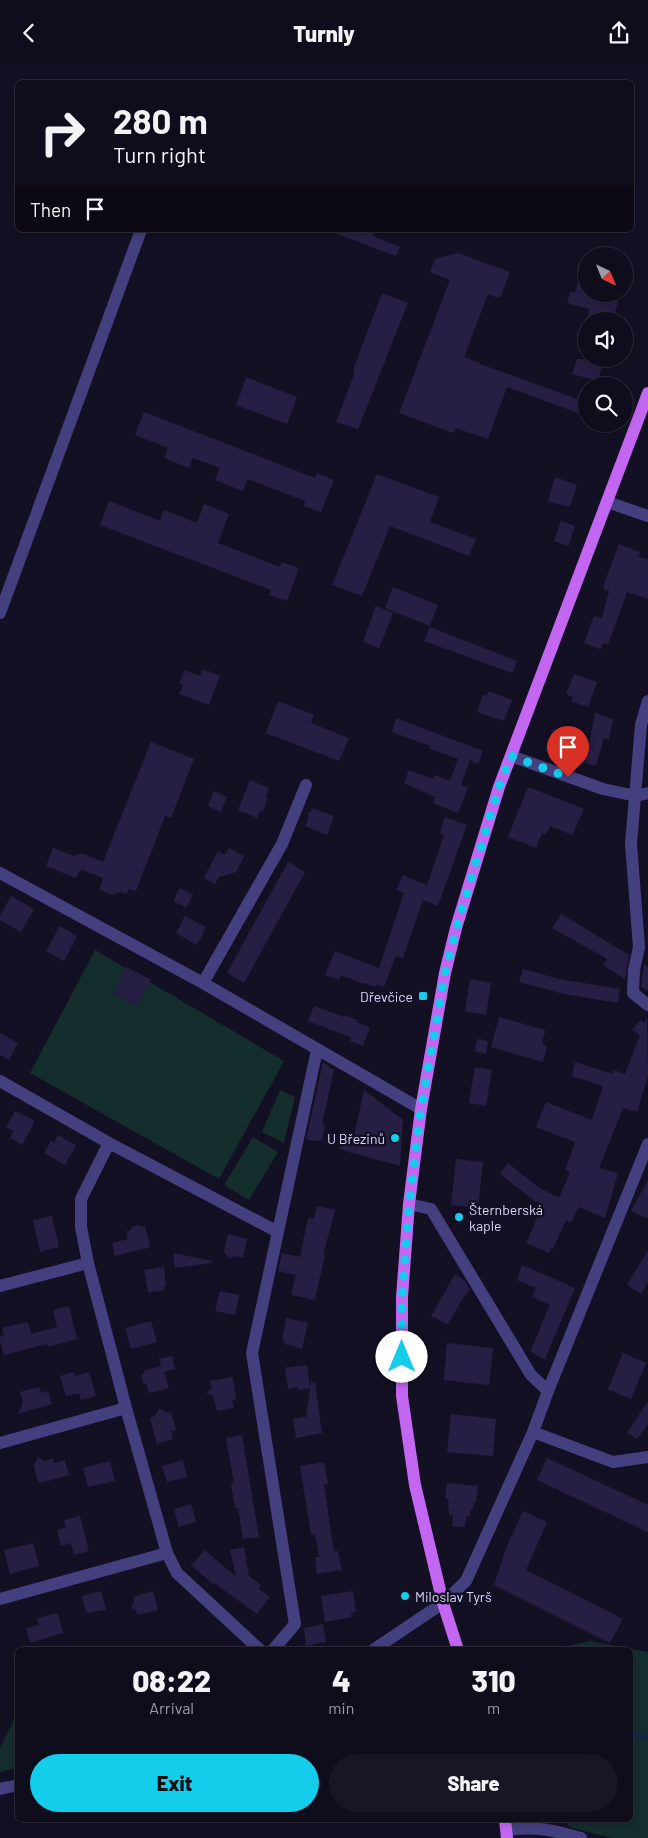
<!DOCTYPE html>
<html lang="en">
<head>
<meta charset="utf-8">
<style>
	body { margin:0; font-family:Barlow,sans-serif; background:#181524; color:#f1f3f6; height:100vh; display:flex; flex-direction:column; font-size:19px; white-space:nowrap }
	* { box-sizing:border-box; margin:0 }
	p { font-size:16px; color:#9b9ba3 }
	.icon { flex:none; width:28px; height:28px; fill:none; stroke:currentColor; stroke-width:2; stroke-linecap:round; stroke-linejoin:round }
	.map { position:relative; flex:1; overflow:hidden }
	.details { position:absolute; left:15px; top:1582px; width:618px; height:175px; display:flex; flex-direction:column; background:#0f0c1b; border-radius:8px; box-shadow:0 2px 8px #0003,0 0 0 1px #2f2c3a }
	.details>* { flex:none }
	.top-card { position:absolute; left:15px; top:15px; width:619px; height:152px; border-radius:8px; box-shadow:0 2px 8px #0003,0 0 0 1px #2f2c3a; background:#0f0c1b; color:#f1f3f6; overflow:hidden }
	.needle { width:32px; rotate:137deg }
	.buttons { position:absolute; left:578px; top:182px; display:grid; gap:10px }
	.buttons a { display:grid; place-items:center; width:55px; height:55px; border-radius:50%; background:#0f0c1b; box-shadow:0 2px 8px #0003,0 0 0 1px #2f2c3a; font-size:25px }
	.pin { position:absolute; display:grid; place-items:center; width:42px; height:42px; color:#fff; margin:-51px -21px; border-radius:50% 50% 50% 0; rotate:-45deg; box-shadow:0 0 5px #0007 }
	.pin .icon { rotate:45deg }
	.me { position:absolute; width:55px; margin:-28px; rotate:0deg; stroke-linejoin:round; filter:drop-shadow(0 0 4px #0008) }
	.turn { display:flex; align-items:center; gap:18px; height:105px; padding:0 15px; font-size:22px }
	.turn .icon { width:65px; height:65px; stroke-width:2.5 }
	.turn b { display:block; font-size:35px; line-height:42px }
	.then { display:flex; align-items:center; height:48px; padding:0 15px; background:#0003; gap:10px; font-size:19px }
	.eta { display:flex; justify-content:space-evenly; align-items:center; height:85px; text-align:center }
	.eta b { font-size:30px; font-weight:800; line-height:35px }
	.cta { display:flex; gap:10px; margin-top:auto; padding:10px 15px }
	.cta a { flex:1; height:58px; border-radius:30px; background:#13cdeb; color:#111; font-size:20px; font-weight:800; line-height:58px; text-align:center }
	.cta a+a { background:#181524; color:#f1f3f6 }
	header { display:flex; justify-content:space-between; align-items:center; height:65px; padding:0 15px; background:#0f0c1b; font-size:22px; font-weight:800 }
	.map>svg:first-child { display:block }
	.green { fill:#142d2d }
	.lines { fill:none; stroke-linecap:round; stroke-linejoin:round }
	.stream { stroke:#14274a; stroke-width:4.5 }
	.building { fill:#271e43 }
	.minor { stroke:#443f7f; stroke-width:12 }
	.major { stroke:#c367f2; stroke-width:12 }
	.route { stroke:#13cdeb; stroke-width:9; stroke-dasharray:0 16.2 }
	.poi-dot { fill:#13cdeb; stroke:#141024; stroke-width:2 }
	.labels { text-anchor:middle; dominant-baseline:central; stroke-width:5; stroke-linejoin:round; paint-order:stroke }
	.poi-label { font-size:14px; fill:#dcd6fc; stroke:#141024; text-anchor:end }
</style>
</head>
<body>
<header><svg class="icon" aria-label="back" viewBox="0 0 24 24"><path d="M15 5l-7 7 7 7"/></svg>Turnly<svg class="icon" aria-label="share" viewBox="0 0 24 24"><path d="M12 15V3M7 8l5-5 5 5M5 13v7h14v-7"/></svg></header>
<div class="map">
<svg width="648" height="1773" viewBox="0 0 648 1773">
	<rect width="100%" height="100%" fill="#141024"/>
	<!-- green -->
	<path class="green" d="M95,885L284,996L219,1114L30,1008Z
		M280,1025L295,1032L284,1078L262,1067Z
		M253,1072L278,1087L249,1135L224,1120Z
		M590,1576L648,1587V1773H612L572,1763L562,1755H630V1585H550Z
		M17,1649V1703L0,1707V1683Z"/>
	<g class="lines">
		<!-- stream -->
		<path class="stream" d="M630,1667L648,1673"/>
	</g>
	<!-- building -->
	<path class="building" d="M329,165H375L373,171L400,182L396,191L329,166Z
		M458,188L510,207L500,233L488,229L464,292L480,298V299L586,337V351L507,322L488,374L455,363L453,368L399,348L450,215L430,207L435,194Z
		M582,201L586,202V229H620L613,256L588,252L589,244L567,238L571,226L575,228Z
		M382,228L408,238L358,364L336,357L355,307L353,305Z
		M577,294H604L598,316L572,309Z
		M246,312L297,332L287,359L236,340Z
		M144,347L315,413L317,408L334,415L321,447L304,441L305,436L248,414L243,426L215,415L220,403L193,393L189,403L164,393L168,383L135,370Z
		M377,409L439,432L430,457L476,474L469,491L390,461L362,531L332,520Z
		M555,412L577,420L570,442L548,436Z
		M109,436L160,456L164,445L197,458L204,439L229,449L218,478L280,502L281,497L299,503L287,536L269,530L271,525L100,460Z
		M561,456L575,461L568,481L554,476Z
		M619,479L640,487L638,491L648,495V534L627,527L608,580L603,578L601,584L584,578L594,551L602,553L609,526L603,524L604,519Z
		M393,522L438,540L430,561L385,543Z
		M376,541L393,548L379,583L363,577Z
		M430,562L517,596L512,608L424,576Z
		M202,604L220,611L209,640L179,629L183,620L179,619L185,605L200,611Z
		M574,609L597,617L588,642L571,636L573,632L566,629Z
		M488,626L512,635L504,656L477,647L483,629L487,631Z
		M278,636L314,650L311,658L349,673L339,696L266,668Z
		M595,648L613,654L609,675L604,673L596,701L545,686L553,664L567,668L566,672L589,680Z
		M396,653L483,686L478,699L470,695L461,720L468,723L458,748L433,738L435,732L404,718L409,705L433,714L435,710L450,716L458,694L429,683L430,681L392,667Z
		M151,677L194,694L171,753L165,751L136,826L129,824L127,829L120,827L113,830L99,825L103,813L83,805L82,806L80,805L76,813L46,801L53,783L73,791L81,788L103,797Z
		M250,715L269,723L266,732L268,733L263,747L260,746L257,753L238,745Z
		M528,722L584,744L572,770L550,761L546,770L542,768L536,783L508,772Z
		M214,726L227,732L221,747L208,741Z
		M312,743L334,751L327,770L305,761L309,752L307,748L311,746Z
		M445,752L467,760L438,841L423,835L403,893L396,891L384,922L377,919L376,922L365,918L364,919L341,910L339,915L325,910L335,886L379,903L404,828L396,825L403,810L427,820L444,770L440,768Z
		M229,783L244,791L236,807L219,812L215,819L204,813L218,786L225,790Z
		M288,797L305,807L244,918L227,908Z
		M180,823L193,830L186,843L173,836Z
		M11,831L34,844L21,867L0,855V851Z
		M561,849L629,890L625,914L603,900L607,894L552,863Z
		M185,851L206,862L197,880L176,868Z
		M60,861L77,871L64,896L46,886Z
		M644,899L648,902V925L641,922Z
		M127,902L151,915L137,942L113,929Z
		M523,904L559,914L620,924L618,938L560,928L519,917Z
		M470,914L491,918L486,950L465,946Z
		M314,941L344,952V950L357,955L356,957L370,963L363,981L350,976L352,973L308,956Z
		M499,952L545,965L542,979L547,981L543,997L491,982Z
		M647,952L648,1011L637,1047L623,1043L599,1103L618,1108L605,1153L579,1142L571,1158L566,1155L553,1184L551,1183L549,1188L526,1178L543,1140L532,1134L500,1109L508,1098L538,1122L559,1133L570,1107L565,1105L575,1077L536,1062L546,1037L592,1055L603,1021L572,1011L575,997L613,1009L614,1005L625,1009L640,970L632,965L640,955L645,958Z
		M0,968L18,978L9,995L0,990Z
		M477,974L488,976L486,989L475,986Z
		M323,997L334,1005L322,1059L325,1060L322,1076L306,1075Z
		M475,1002L492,1005L486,1041L469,1038Z
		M364,1025L403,1055L400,1101L339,1084L343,1073L353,1076Z
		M15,1046L35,1056L22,1080L10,1073L14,1066L6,1062Z
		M58,1070L76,1080L65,1100L44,1088L51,1076L54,1078Z
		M456,1094L483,1097L478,1143L451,1140Z
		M648,1115V1154L631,1146Z
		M317,1141L335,1145L323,1190H325L315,1235L291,1230L296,1210L278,1206L282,1188L300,1192L308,1153L314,1154Z
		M52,1151L59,1182L40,1187L33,1155Z
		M138,1160L141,1162L145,1161L150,1182L115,1191L112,1178L128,1174L126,1166H130L132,1162Z
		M228,1169L247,1174L243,1193L234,1191L229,1194L224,1186Z
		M648,1185V1217L641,1229L627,1220Z
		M173,1188L212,1196V1198L175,1203Z
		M522,1200L575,1223L545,1294L530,1287L550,1240L532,1232L536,1223L517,1215Z
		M164,1202L166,1221H164L165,1225L148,1227L144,1205Z
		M455,1209L465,1216L470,1225L463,1233L448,1259L431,1251Z
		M220,1226L239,1230L235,1250L215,1246Z
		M69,1241L77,1274L48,1282L47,1279L4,1290L0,1276V1272L4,1270L2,1263L28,1257L31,1269L57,1262L53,1245Z
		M286,1253L308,1258L302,1284L283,1278L284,1275H282Z
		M151,1256L157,1277L131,1284L125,1263Z
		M447,1278L493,1283L489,1320L444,1315Z
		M623,1288L646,1298L631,1334L608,1324Z
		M172,1291L175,1304L164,1307L169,1323L149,1328L146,1319L143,1318L141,1311L146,1305L161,1301L159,1294Z
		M307,1300L310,1323L311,1317H315L322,1368L296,1373L293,1354L306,1352L310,1323L298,1325L297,1322L288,1324L285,1303Z
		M74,1307L75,1311L89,1307L96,1331L81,1335L79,1328L66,1331L60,1311Z
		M233,1312L236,1335L232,1336L234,1343L217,1346L213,1331L206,1328L212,1324L210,1316Z
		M39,1322L41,1328L48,1326L52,1339L17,1349L23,1338L20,1327Z
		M648,1336V1359L637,1374L627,1368Z
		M159,1344L167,1348L171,1347L176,1365L171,1366L173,1374L157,1379L150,1353L155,1351Z
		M451,1349L496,1354L493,1391L447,1387Z
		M242,1370L259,1472L243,1474L238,1443H235L231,1419L234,1418L226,1373Z
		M38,1392L44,1396L53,1393L54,1398L65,1395L69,1410L39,1418L36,1411L34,1400Z
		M547,1393L648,1440V1467L537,1415Z
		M183,1395L187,1412L167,1417L162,1401Z
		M110,1396L115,1416L88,1422L83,1403Z
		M324,1397L328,1419L324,1420L334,1487L338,1486L342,1505L317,1509L315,1492H319L315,1469H311L300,1401Z
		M447,1418L478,1421L476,1437H474L473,1444H470V1452L466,1451L465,1462L452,1461L453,1450H449L448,1434H445Z
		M191,1439L196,1457L179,1462L174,1444Z
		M523,1446L547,1457L526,1505L623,1554L610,1578L494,1520L505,1486Z
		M80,1451L89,1486L74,1490L71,1478L61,1481L57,1465L66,1462L64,1455Z
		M33,1478L39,1501L10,1509L4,1485Z
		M244,1482L249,1511L261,1520L259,1524L270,1532L257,1549L214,1518L213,1519L191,1500L205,1485L236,1512L230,1485Z
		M101,1526L106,1545L86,1548L82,1531Z
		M153,1526L158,1545L137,1550L136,1545L131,1542L134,1537L133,1532Z
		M353,1526L356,1547L351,1548L352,1552L325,1557L321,1531Z
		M58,1548L63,1568L30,1578L26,1563L39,1560L37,1553Z
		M323,1559L326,1577L306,1581L304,1563Z"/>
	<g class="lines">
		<!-- minor -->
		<path class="minor" d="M607,437L648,451
			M0,548L141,165
			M648,636L641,660L631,779L639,882L634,905L633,928L648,940
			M511,691L603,724L636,731L648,728
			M0,808L203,918L421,1044
			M203,918L282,779L306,720
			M0,1016L109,1078L278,1167
			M109,1078L81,1134V1162L88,1198L126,1343L167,1488L177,1508L260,1585
			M0,1221L88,1198
			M548,1326L648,1079
			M533,1367L613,1397L648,1392
			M0,1378L126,1343
			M0,1534L167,1488
			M273,1585L295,1559L252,1288L317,985
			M373,1585L443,1538L466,1516L533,1367L548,1326L531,1310L431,1144L409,1139
			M0,1724L18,1720
			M507,1765C538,1761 552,1765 581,1773"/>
		<!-- major -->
		<path class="major" d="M458,1585L443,1538L415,1420L402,1331V1232L409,1139L421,1044L445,908L456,863L499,722L648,328
			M505,1755L507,1773"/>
	</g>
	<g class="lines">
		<!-- route -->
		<path class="route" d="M402,1292V1232L409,1140L421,1044L445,908L456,864L499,722L511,691L568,712"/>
	</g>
	<!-- markers -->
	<g class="poi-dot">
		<rect x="418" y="926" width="10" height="10" rx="2.5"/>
		<circle cx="395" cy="1073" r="5"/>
		<circle cx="459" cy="1152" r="5"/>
		<circle cx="405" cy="1531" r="5"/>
	</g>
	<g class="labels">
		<!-- poi labels -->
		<g class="poi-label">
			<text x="413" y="931">Dřevčice</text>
			<text x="385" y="1073">U Březinů</text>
			<text x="469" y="1144" text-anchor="start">Šternberská<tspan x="469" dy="16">kaple</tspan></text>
			<text x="415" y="1531" text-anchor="start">Miloslav Tyrš</text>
		</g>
	</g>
</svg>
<div class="buttons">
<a><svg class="needle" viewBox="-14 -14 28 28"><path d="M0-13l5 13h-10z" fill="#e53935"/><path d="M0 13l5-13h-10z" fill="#9b9ba3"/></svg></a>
<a><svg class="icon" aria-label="sound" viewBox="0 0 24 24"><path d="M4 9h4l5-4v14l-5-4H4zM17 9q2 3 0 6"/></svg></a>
<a><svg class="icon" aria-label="search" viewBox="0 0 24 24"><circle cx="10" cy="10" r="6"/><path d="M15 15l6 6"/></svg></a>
</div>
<div class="pin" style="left:568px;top:712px;background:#d93025"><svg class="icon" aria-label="arrive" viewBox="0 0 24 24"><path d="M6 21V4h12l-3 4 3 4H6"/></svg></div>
<svg class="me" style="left:402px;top:1292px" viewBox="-20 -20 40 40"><circle r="19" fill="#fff"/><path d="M0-13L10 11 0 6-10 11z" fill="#13cdeb"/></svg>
<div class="top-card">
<div class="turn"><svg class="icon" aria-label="right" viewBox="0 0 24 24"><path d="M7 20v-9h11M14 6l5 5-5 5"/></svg><div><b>280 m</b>Turn right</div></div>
<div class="then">Then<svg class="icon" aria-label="arrive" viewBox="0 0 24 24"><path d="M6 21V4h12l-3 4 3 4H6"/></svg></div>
</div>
<section class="details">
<div class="eta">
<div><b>08:22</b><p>Arrival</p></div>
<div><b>4</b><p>min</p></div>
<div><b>310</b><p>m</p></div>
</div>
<div class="cta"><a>Exit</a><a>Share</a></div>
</section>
</div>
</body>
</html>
